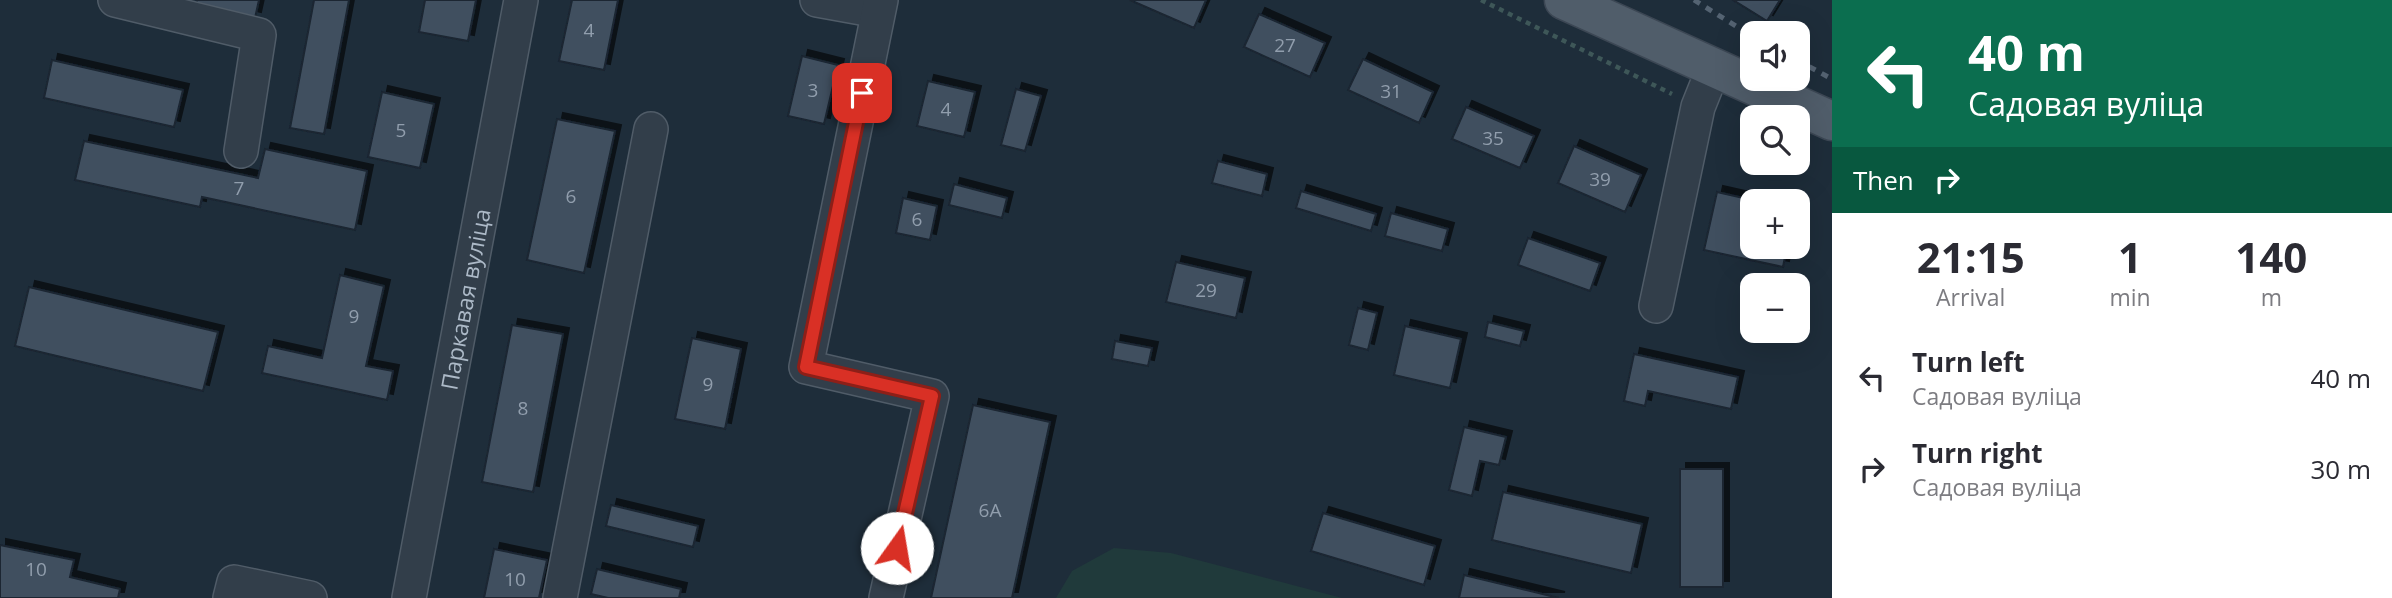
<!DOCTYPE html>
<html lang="en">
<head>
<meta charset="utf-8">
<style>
	body { margin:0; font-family:"Open Sans",sans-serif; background:#f7f7f7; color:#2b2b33; height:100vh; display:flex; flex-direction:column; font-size:26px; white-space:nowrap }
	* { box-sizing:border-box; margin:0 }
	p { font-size:23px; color:#7c7c81 }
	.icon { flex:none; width:38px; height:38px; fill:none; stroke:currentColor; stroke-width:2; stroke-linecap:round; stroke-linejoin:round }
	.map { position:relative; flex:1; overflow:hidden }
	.details { display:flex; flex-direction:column; background:#fff; width:560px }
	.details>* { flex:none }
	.guide { background:#0b6e4f; color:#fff; overflow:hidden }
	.buttons { position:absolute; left:1740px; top:21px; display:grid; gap:14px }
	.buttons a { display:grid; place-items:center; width:70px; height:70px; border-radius:14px; background:#fff; box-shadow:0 7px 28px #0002; font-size:35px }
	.pin { position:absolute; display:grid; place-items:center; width:60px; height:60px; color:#fff; margin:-30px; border-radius:14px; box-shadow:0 4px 10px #0006 }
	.me { position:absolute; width:77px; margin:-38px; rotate:13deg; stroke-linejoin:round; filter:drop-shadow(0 0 5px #0008) }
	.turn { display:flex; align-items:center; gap:24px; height:147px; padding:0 21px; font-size:32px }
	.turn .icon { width:91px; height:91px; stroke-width:2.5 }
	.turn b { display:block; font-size:49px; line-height:60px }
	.then { display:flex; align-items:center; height:66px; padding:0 21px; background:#0003; gap:14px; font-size:26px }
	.eta { display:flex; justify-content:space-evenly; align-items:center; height:119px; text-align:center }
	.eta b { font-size:42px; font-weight:700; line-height:49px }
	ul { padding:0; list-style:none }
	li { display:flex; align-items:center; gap:21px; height:91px; padding:0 21px }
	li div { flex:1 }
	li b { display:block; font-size:26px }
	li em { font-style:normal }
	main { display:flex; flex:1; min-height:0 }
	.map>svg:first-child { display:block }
	.green { fill:#203a3b }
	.building { fill:#3f4f5f; stroke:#1a2531; stroke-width:2; filter:url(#shadow) }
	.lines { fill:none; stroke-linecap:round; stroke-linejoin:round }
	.minor-casing { stroke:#505c68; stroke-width:36 }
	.major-casing { stroke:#3c4754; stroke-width:41 }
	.path { stroke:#3e5758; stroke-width:4.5; stroke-dasharray:5 5; stroke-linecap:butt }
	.minor { stroke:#323e4a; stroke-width:33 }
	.major { stroke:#505d6a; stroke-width:38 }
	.rail { stroke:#546372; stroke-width:5; stroke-dasharray:7 7; stroke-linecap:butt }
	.route-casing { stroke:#8d1f18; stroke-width:18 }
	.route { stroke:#d93025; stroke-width:12 }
	.labels { text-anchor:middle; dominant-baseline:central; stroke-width:5; stroke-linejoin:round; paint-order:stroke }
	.number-label { font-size:19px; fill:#919ead }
	.street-label { font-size:23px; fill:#acb9c7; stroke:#18232e }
</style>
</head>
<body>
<main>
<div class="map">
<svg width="1832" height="598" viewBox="0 0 1832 598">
	<defs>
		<filter id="shadow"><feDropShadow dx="6" dy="-6" stdDeviation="0" flood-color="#0009"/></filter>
	</defs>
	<rect width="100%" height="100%" fill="#1e2d3a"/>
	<!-- green -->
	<path class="green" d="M1114,548L1171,553L1342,598H1056L1072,571Z"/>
	<!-- building -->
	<path class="building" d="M197,0H259L255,18L196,5Z
		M314,0H349L324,134L290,128Z
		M425,0H476L468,41L419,32Z
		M572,0H618L604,70L559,61Z
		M1130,0H1206L1194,28Z
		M1733,0H1780L1767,21Z
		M1259,14L1325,43L1310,77L1244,47Z
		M802,56L838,65L824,124L788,116Z
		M1363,59L1433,92L1419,123L1348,90Z
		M52,60L183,90L174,127L44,98Z
		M928,81L975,92L964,137L917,126Z
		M1016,89L1041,96L1025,151L1001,145Z
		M382,92L434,104L420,168L368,157Z
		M1466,107L1534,136L1520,168L1452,139Z
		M557,119L615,131L584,273L527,260Z
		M84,141L258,178L265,149L367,171L355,230L202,197L200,207L75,180Z
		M1574,146L1641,175L1625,212L1558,183Z
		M1218,161L1267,174L1262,196L1212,183Z
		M954,184L1007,198L1002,218L949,205Z
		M1301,191L1376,214L1371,231L1296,208Z
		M1717,192L1757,201H1752V247H1787L1783,267L1704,250Z
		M903,198L937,206L930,240L896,233Z
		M1391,213L1448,229L1442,251L1385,236Z
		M1528,238L1600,263L1590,291L1518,265Z
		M1176,262L1245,278L1236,318L1166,302Z
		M340,275L384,286L366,366L393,371L387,400L262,373L268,346L322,358Z
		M29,287L218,332L203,391L15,346Z
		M1358,308L1377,313L1368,350L1349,345Z
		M1488,322L1524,331L1520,346L1485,337Z
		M512,325L563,334L533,492L482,482Z
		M1405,326L1461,339L1450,388L1394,375Z
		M692,338L741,349L725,429L675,419Z
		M1115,341L1152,348L1148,366L1112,359Z
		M1634,354L1738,377L1731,409L1648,391L1645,406L1624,401Z
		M973,405L1050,422L1012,598H931Z
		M1464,427L1506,437L1499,465L1480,461L1472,496L1449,490Z
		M1680,469H1723V587H1680Z
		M1503,492L1642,524L1631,573L1492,540Z
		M611,505L698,526L693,547L606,526Z
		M1323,513L1435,546L1424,585L1311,551Z
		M0,545L74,560L70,577L120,589L118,598H0Z
		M494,549L547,560L539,598H484Z
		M597,569L681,589L679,598H608L591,594Z
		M1464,575L1559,598H1459Z"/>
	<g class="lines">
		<!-- minor casing -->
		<g class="minor-casing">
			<g id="minor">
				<path d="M115,0L259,35L241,151"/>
				<path d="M817,0L878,11"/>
				<path d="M881,0L806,367L932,396L886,598"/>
				<path d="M1656,306L1698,107L1714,67"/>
				<path d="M230,598L234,582L310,598"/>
				<path id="s1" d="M409,598L521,0"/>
				<path d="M560,598L651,129"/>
			</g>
		</g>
		<!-- major casing -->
		<g class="major-casing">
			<path id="major" d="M1564,0L1832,121"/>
		</g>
		<!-- path -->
		<path class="path" d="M1481,0L1672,94"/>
		<!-- minor -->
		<use href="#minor" class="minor"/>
		<!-- major -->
		<use href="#major" class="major"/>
		<!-- rail -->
		<path class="rail" d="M1694,0L1752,36
			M1797,60L1832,79"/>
	</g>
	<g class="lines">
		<!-- route casing -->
		<g class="route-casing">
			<path id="route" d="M862,93L806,367L932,396L897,548"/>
		</g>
		<!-- route -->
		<use href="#route" class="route"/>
	</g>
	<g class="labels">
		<!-- number labels -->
		<g class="number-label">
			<text x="589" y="30">4</text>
			<text x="1285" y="45">27</text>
			<text x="813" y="90">3</text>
			<text x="1391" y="91">31</text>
			<text x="946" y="109">4</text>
			<text x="401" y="130">5</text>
			<text x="1493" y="138">35</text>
			<text x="1600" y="179">39</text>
			<text x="239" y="188">7</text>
			<text x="571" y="196">6</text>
			<text x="917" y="219">6</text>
			<text x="1206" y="290">29</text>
			<text x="354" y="316">9</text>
			<text x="708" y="384">9</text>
			<text x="523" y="408">8</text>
			<text x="990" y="510">6А</text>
			<text x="36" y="569">10</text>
			<text x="515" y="579">10</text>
		</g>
		<!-- street labels -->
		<g class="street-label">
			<text stroke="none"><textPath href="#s1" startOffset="304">Паркавая вуліца</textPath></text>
		</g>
	</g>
</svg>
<div class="buttons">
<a><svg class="icon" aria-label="sound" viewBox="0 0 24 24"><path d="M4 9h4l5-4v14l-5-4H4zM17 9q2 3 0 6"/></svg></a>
<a><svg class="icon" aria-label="search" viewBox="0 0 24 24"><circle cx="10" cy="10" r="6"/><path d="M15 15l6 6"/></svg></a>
<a>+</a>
<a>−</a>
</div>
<div class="pin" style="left:862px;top:93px;background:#d93025"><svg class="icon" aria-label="arrive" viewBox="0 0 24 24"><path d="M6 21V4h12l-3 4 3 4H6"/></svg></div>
<svg class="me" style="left:897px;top:548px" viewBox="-20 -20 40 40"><circle r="19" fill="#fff"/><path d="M0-13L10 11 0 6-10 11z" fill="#d93025"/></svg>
</div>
<section class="details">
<div class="guide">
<div class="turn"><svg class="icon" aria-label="left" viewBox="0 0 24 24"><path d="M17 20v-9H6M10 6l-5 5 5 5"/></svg><div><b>40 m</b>Садовая вуліца</div></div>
<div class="then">Then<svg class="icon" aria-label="right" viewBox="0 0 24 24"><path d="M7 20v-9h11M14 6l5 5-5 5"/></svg></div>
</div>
<div class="eta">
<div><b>21:15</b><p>Arrival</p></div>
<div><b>1</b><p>min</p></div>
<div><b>140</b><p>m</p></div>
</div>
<ul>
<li><svg class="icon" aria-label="left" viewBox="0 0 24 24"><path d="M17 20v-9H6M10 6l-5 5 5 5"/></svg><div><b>Turn left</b><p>Садовая вуліца</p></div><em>40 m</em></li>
<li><svg class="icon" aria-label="right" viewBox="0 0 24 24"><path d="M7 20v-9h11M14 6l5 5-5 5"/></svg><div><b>Turn right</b><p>Садовая вуліца</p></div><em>30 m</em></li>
</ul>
</section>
</main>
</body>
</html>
